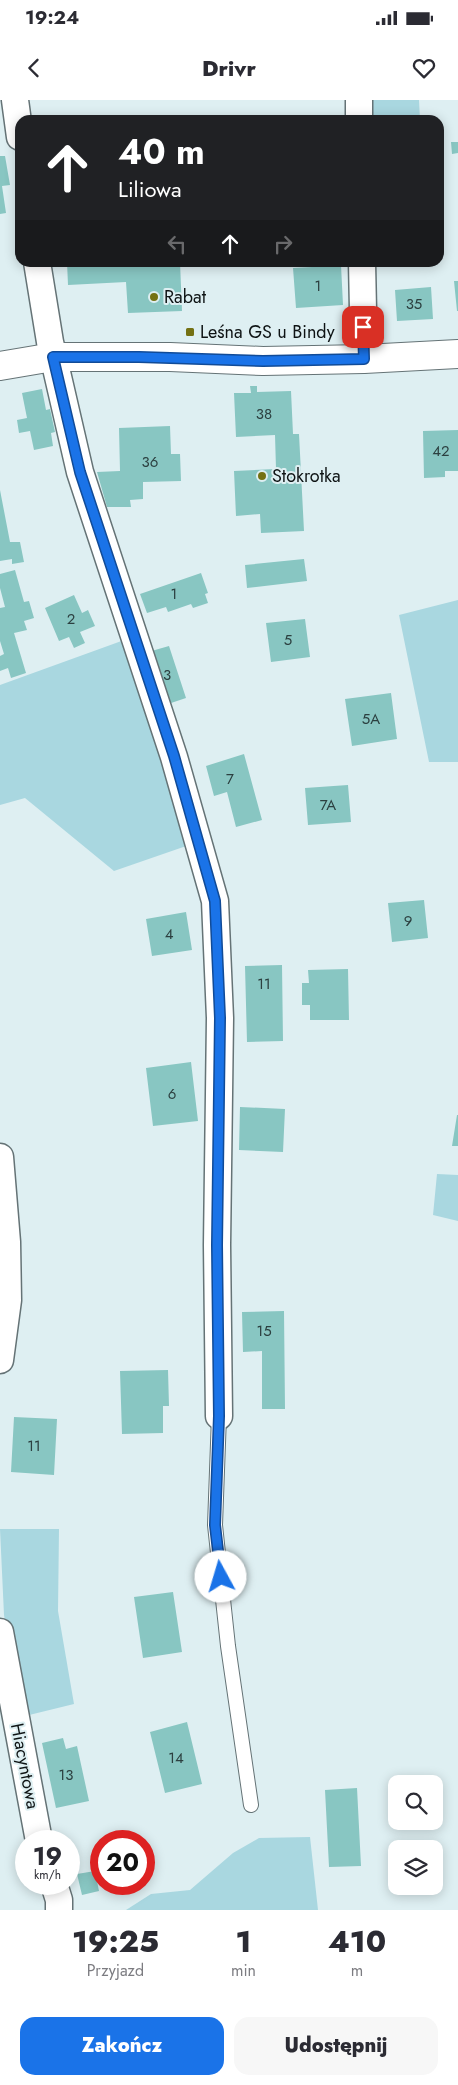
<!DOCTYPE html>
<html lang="pl">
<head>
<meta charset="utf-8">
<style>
	body { margin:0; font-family:Jost,sans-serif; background:#f7f7f7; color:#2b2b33; height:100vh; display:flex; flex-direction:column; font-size:19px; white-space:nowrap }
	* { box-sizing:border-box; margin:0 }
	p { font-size:16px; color:#7c7c81 }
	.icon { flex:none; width:28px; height:28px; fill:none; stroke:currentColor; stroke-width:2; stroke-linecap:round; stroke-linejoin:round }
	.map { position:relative; height:1810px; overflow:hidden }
	.details { display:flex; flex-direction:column; background:#fff; flex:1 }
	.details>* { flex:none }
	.hud { position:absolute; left:15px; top:15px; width:429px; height:152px; border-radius:15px; box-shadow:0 2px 12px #0003; background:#202124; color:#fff; overflow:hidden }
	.tools { position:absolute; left:388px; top:1675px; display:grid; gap:10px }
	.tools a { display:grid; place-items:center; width:55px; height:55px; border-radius:10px; background:#fff; box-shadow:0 2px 12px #0003; font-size:25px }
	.speed { position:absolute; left:15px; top:1730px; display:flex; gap:10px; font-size:25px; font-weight:700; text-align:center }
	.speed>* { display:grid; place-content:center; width:65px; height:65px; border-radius:50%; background:#fff; box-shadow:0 2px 12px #0003; line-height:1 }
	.speed small { font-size:12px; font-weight:400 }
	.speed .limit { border:8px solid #d22; background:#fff; color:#111 }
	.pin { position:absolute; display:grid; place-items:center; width:42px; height:42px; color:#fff; margin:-21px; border-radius:10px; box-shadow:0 2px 8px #0006 }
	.me { position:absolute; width:55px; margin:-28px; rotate:354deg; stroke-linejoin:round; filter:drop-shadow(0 0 4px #0008) }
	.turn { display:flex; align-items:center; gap:18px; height:105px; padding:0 20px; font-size:22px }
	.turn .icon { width:65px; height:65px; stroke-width:2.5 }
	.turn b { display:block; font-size:35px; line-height:42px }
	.lanes { display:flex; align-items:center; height:48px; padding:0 20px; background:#0003; justify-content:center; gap:25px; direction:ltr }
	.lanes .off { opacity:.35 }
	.eta { display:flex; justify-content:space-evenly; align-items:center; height:85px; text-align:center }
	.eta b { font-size:30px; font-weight:800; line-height:35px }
	.primary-button { display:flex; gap:10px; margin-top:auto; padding:10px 20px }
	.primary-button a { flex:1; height:58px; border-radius:15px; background:#1a73e8; color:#fff; font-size:20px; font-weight:800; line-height:58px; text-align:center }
	.primary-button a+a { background:#f7f7f7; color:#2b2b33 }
	.status { display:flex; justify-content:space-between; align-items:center; height:35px; padding:0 25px; background:#fff; direction:ltr }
	.status svg { height:14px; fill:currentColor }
	header { display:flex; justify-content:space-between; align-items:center; height:65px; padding:0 20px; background:#fff; font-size:22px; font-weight:800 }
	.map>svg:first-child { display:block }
	.green { fill:#a9d7e0 }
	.building { fill:#88c6c2 }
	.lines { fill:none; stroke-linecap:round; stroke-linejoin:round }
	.lane-casing { stroke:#657376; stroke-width:16 }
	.street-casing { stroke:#657376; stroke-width:29 }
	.secondary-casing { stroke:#657376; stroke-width:30 }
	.lane { stroke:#fff; stroke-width:14 }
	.street { stroke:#fff; stroke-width:26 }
	.secondary { stroke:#fff; stroke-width:28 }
	.route-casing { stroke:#114b97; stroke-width:12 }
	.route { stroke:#1a73e8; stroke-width:9 }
	.poi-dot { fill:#747113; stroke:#deeff2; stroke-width:2 }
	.labels { text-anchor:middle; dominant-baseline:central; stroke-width:4; stroke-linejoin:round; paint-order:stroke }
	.number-label { font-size:15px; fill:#2c4040 }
	.poi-label { font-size:18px; fill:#0e1314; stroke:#deeff2; text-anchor:start }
	.street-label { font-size:18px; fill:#0e1314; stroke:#deeff2 }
</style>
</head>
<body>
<div class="status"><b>19:24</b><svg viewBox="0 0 49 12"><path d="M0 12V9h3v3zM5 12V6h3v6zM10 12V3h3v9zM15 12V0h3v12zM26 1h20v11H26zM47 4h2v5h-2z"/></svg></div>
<header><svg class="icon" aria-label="back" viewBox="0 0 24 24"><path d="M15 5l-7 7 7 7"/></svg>Drivr<svg class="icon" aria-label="heart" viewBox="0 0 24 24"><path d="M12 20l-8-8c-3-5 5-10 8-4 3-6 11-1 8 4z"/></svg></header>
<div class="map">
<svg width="458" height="1810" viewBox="0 0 458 1810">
	<rect width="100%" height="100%" fill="#deeff2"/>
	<!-- green -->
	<path class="green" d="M367,0H419L420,20H367Z
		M458,500V662H429L399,515Z
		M127,539L192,744L114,771L25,698L0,705V585Z
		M437,1074L458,1075V1121L433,1115Z
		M0,1429H59L58,1511L74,1604L21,1617L4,1515Z
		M310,1737L318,1810H126L151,1794L190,1790L233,1753L259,1738Z"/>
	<!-- building -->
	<path class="building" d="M451,42H458V53L452,54Z
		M0,56H5L10,85L2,86L6,113L0,114Z
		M67,162H125L126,167L158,165V162H180L182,211L128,213L126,182L68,185Z
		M311,162H326V166L341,165L343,205L296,208L293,168L312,167Z
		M454,181H458V211H457Z
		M431,187L433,219L397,221L395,190Z
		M250,286H257V292L291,291L293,334H299L304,431L261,433L260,414L236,416L234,371L276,369L275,335L236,337L234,293H251Z
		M42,289L46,310L50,309L55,332L51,333L53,346L34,350L30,331L19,333L17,320L27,318L22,293Z
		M170,326L171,354H180L181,381L143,382V399L130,400L131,407H107L97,372L120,371L119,328Z
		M458,330V371H445V377L424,378L423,331Z
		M0,390L10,442H20L24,462L12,464V459L0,461Z
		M304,459L307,481L247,488L245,465Z
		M15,470L24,502L29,501L34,518L24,521L27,530L14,533L26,573L11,578L8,568L0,571V556L4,554L0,541V508L5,507L0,488V474Z
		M201,473L208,493L205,494L208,503L193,508L191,504L168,512L166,507L147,513L140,494Z
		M74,495L82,513L88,510L95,526L80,532L85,543L74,548L69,537L59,541L45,508Z
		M305,519L310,557L271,562L266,523Z
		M169,546L186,598L165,605L148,552Z
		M391,593L397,639L352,646L345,599Z
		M244,654L262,720L236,727L227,692L214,696L206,666Z
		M348,685L351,722L308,725L305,688Z
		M424,800L428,838L392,842L388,803Z
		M186,812L192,850L152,856L146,819Z
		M282,865L283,941L247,942L245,866Z
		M348,869L349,920H310V905H302V883H309L308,870Z
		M191,962L198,1021L153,1026L146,968Z
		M240,1007L285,1009L283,1052L239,1050Z
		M457,1015H458V1046H452Z
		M284,1211L285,1309H262V1251L243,1252L242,1212Z
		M168,1270L169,1306H163V1333L122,1334L120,1271Z
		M14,1317L57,1319L54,1375L11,1372Z
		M173,1492L182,1552L143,1558L134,1497Z
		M187,1622L202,1684L165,1693L150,1632Z
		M63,1638L66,1649L77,1646L89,1701L56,1708L42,1643Z
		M357,1688L361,1766L329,1767L325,1690Z
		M95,1771L99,1791L82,1795L77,1774Z"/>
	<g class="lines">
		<!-- lane casing -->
		<g class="lane-casing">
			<path id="lane" d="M219,1316L215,1425L228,1546L251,1705"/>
		</g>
		<!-- street casing -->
		<g class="street-casing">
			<path id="street" d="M15,0L20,37
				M359,0V20
				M37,162L50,242L80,372L174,657L215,801L220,918L217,1145L219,1316
				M362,162L364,259
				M0,1057L7,1142L8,1200L0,1260
				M0,1532L39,1741
				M54,1784L59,1800V1810"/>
		</g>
		<!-- secondary casing -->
		<g class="secondary-casing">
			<path id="secondary" d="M0,266L53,257H170L263,261L364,259L458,254"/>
		</g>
		<!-- lane -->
		<use href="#lane" class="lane"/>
		<!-- street -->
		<use href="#street" class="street"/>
		<!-- secondary -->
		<use href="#secondary" class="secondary"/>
	</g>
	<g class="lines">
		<!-- route casing -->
		<g class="route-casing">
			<path id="route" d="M221,1477L215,1425L219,1316L217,1145L220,918L215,801L174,656L80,372L53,257H139L263,261L364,259L363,227"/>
		</g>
		<!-- route -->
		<use href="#route" class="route"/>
	</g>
	<!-- markers -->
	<g class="poi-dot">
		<circle cx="154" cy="197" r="5"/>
		<rect x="185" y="227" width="10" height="10" rx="2.5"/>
		<circle cx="262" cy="376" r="5"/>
	</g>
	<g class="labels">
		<!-- number labels -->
		<g class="number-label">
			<text x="318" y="186">1</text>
			<text x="414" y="204">35</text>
			<text x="264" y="314">38</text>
			<text x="441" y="351">42</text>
			<text x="150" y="362">36</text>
			<text x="174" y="494">1</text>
			<text x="71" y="519">2</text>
			<text x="288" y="540">5</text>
			<text x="167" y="575">3</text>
			<text x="371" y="619">5A</text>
			<text x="230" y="679">7</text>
			<text x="328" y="705">7A</text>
			<text x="408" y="821">9</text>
			<text x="169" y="834">4</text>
			<text x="264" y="884">11</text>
			<text x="172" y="994">6</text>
			<text x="264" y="1231">15</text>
			<text x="34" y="1346">11</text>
			<text x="176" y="1658">14</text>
			<text x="66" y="1675">13</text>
		</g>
		<!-- poi labels -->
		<g class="poi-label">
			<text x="164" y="197">Rabat</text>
			<text x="200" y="232">Leśna GS u Bindy</text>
			<text x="272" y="376">Stokrotka</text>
		</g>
		<!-- street labels -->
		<g class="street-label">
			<text transform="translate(25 1666) rotate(79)">Hiacyntowa</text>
		</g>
	</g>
</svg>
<div class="tools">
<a><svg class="icon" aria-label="search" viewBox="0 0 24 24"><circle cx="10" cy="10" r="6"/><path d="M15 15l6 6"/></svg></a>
<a><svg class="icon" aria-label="layers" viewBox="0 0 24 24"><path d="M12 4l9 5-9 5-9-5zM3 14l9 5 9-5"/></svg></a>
</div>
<div class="speed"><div>19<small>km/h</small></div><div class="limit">20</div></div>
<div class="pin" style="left:363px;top:227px;background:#d93025"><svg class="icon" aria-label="arrive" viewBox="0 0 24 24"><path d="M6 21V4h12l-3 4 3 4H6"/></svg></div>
<svg class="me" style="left:221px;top:1477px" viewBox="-20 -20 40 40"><circle r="19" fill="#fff"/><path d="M0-13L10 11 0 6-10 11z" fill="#1a73e8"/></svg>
<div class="hud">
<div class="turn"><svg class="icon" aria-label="ahead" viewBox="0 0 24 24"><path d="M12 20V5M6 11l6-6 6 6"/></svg><div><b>40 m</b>Liliowa</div></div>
<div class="lanes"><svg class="icon off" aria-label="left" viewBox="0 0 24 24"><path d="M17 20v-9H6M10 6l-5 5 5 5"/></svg><svg class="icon" aria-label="ahead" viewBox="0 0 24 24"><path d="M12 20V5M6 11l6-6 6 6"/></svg><svg class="icon off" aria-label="right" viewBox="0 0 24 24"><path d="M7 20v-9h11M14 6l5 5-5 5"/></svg></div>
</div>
</div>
<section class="details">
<div class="eta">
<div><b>19:25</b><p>Przyjazd</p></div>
<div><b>1</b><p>min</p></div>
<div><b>410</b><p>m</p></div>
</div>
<div class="primary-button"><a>Zakończ</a><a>Udostępnij</a></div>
</section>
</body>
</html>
